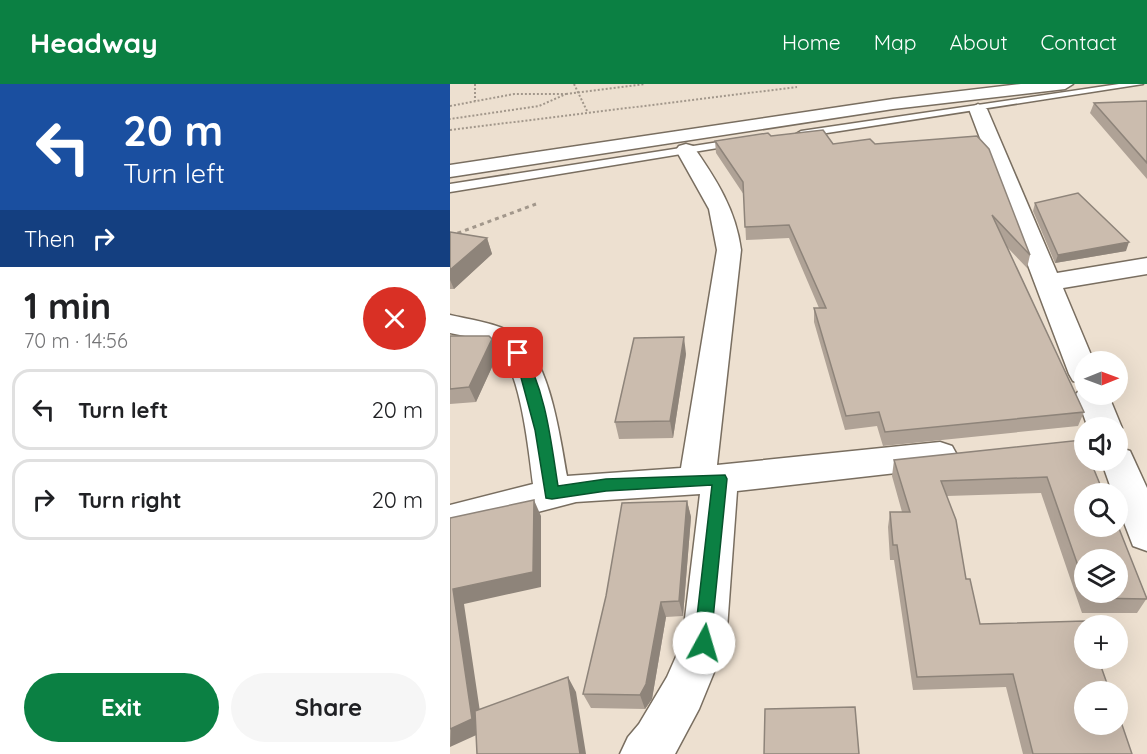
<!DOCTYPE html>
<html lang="en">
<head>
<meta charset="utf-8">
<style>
	body { margin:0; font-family:Quicksand,sans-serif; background:#f6f6f6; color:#202124; height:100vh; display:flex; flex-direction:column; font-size:22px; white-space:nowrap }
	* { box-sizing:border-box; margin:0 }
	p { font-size:20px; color:#757577 }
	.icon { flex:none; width:33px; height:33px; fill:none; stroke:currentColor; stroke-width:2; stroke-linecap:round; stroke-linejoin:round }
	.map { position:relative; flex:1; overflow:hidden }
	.panel { display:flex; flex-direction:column; background:#fff; width:450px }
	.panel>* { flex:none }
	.guide { background:#1a4fa0; color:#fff; overflow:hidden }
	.needle { width:39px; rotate:89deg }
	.buttons { position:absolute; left:624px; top:267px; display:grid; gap:12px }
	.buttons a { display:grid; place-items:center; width:54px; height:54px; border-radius:50%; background:#fff; box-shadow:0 6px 24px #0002; font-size:30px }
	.pin { position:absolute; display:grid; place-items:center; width:51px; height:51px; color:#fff; margin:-26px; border-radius:12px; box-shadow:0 3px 9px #0006 }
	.me { position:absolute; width:66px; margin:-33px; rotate:6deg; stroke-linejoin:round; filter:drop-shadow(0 0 4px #0008) }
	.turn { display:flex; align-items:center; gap:21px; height:126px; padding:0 24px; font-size:27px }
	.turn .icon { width:78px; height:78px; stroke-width:2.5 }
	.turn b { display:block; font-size:42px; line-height:51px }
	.then { display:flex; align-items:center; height:57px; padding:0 24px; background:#0003; gap:12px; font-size:22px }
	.round { display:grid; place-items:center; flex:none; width:63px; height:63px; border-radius:32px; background:#f6f6f6 }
	.headline { display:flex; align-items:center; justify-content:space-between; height:102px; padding:0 24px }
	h1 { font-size:36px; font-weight:700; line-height:45px }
	.button { display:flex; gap:12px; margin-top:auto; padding:12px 24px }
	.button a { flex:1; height:69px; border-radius:36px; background:#0b8043; color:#fff; font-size:24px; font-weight:700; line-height:69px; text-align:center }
	.button a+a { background:#f6f6f6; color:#202124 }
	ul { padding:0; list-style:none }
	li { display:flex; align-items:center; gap:18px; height:81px; margin:0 12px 9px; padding:0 12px; border:3px solid #e0e0e0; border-radius:18px }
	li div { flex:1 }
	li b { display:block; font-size:22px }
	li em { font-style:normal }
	header { display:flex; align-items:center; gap:36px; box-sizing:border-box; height:84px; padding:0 30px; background:#0b8043; color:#fff }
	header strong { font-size:28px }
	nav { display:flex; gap:33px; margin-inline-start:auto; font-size:21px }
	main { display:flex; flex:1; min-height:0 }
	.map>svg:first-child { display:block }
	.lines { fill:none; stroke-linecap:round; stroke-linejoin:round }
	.lane-casing { stroke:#796e60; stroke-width:3 }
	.street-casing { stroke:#796e60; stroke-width:3 }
	.path-far1 { stroke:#a2978b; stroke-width:2; stroke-dasharray:2 2; stroke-linecap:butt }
	.path { stroke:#a2978b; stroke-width:3; stroke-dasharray:4 4; stroke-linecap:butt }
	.lane { fill:#fff; fill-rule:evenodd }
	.street { fill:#fff; fill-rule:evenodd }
	.wall { fill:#afa296; fill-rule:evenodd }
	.shaded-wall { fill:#8e847a }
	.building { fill:#cbbcae; stroke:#8e847a; stroke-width:1.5 }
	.route { fill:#0b8043; stroke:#07532c; stroke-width:1.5 }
</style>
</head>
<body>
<header>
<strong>Headway</strong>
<nav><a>Home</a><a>Map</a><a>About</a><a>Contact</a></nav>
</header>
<main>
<section class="panel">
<div class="guide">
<div class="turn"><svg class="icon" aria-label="left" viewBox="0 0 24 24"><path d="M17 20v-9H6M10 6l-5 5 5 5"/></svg><div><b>20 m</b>Turn left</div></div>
<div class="then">Then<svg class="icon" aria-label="right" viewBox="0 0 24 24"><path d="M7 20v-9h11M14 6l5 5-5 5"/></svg></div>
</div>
<div class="headline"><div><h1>1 min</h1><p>70 m · 14:56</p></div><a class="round" style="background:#d93025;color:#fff"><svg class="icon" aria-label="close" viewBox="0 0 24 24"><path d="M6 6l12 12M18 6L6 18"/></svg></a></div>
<ul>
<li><svg class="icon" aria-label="left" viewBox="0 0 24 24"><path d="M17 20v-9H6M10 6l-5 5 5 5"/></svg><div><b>Turn left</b></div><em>20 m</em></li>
<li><svg class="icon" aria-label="right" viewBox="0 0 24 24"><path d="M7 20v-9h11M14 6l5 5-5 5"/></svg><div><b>Turn right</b></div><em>20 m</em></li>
</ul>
<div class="button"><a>Exit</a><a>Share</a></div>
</section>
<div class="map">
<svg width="697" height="670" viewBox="0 0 697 670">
	<rect width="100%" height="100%" fill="#ede0d0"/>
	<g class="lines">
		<!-- lane casing -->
		<g class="lane-casing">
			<path id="lane" d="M669,0H693L351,53L346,50L351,47Z
				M288,55L292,56V60L0,108V100Z"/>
		</g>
		<!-- street casing -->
		<g class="street-casing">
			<path id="street" d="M571,0H623L615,5L443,25L0,93V81L443,15Z
				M528,20L537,25L607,189L697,174V190L613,204L644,278H634V300L623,297L619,290L519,25Z
				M236,60L243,62C266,95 286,126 291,166L267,381L490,358L502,362L507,371L502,380L490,384L287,407L276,559L249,625L225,670H170L178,653L189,640L217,593L232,559L250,410L126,418L0,451V421L83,400C79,370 71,286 48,266C36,255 16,252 0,249V231C21,236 48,239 66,251C100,274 110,354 117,392L231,384L267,166L259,125L226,66L229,62Z
				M634,301V310H658L672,344L668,351V344H638L626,310Z
				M668,363L680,367L697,404V467L683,462L668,423V410H663L651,376H668Z"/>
		</g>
		<!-- path-far1 -->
		<path class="path-far1" d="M25,0V17
			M124,0L137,27
			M116,10L195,0
			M0,22L64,10H116L89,22L0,35
			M0,46L347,3"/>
		<!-- path -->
		<path class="path" d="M0,152L86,120"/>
		<!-- lane -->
		<use href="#lane" class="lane"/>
		<!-- street -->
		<use href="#street" class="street"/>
	</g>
	<!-- wall -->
	<path class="wall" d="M697,17V95L640,29L644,19Z
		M321,52L383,60H425L527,52L580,171L577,184L557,163L634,328L628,342L433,362L427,342L395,346L364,238V224H369L339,154L296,156L294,111L266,69L265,57Z
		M585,119L676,167L605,179L583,127Z
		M0,148L37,154L42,170L4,205H0Z
		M0,252L42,255L48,270L26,318L0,320Z
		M236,270L223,354L169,355L165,338Z
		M632,356L697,514L687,529H632L591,409L497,412L516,495L530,540L682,670H573L556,603L463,606L444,476H440L438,443L440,428H452L442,392L444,376ZM634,476L668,508H634Z
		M237,417L241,433L233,532L216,533L202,615L195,625L141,624L133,610Z"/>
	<!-- shaded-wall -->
	<path class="shaded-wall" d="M37,154L42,170L4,205L0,196V186Z
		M679,158L676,167L605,179L608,171Z
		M234,253L236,270L223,354L220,337Z
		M42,255L48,270L26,318L19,303Z
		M84,416L91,432V503L14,520L33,648L0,663L3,505Z
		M237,417L241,433L233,532L229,517Z
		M211,518L216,533L202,615L195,625L190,611Z
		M118,593L126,608L136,670H130Z"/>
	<!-- building -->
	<path class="building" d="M697,17V79L644,19Z
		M373,46L383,60L420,55L425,60L527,52L539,65L580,171L542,131L634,328L435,348L429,328L396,332L364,224H376L339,141L295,143L293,98L265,57L318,49L321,52Z
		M628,109L679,158L608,171L585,119Z
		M0,148L37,154L0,186Z
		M0,252H39L42,255L19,303L0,305Z
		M234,253L220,337L165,338L184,254Z
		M632,356L634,362V376H640L654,410H634V442H668L697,515L640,514L638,508H668V476H634V499L597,393L491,397L506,436L516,495H520L530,540L635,537L636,542H634V574H648L660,608H634V640H668V629L682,670H583L563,590L467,593L447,461H443L440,428H460L444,376Z
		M84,416L83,488L3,505L22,635L0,645V434Z
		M237,417L229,517L211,518L196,600L190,611L133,610L156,512L172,419Z
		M118,593L130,670H27L25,627Z
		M405,623L409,670H314L315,625Z"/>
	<!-- route -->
	<path class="route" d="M68,265L72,266C96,306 101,358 108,402L156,395L275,391L277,395L260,565L254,567L247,565L244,559L262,401L156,407L102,415L96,414L85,346L69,286L62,269Z"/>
</svg>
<div class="buttons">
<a><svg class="needle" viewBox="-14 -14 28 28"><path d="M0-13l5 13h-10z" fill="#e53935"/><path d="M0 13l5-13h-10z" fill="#757577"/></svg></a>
<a><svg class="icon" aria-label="sound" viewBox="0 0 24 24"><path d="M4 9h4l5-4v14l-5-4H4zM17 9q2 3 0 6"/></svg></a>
<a><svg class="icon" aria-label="search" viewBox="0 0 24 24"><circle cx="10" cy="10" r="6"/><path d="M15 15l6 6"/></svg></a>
<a><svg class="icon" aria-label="layers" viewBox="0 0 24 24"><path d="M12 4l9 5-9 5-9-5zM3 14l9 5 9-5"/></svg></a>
<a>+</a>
<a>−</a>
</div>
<div class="pin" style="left:68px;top:269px;background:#d93025"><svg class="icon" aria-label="arrive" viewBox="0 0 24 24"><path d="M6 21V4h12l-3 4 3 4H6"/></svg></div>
<svg class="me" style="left:254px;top:559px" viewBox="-20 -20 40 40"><circle r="19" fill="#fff"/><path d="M0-13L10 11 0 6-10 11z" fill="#0b8043"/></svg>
</div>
</main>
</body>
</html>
